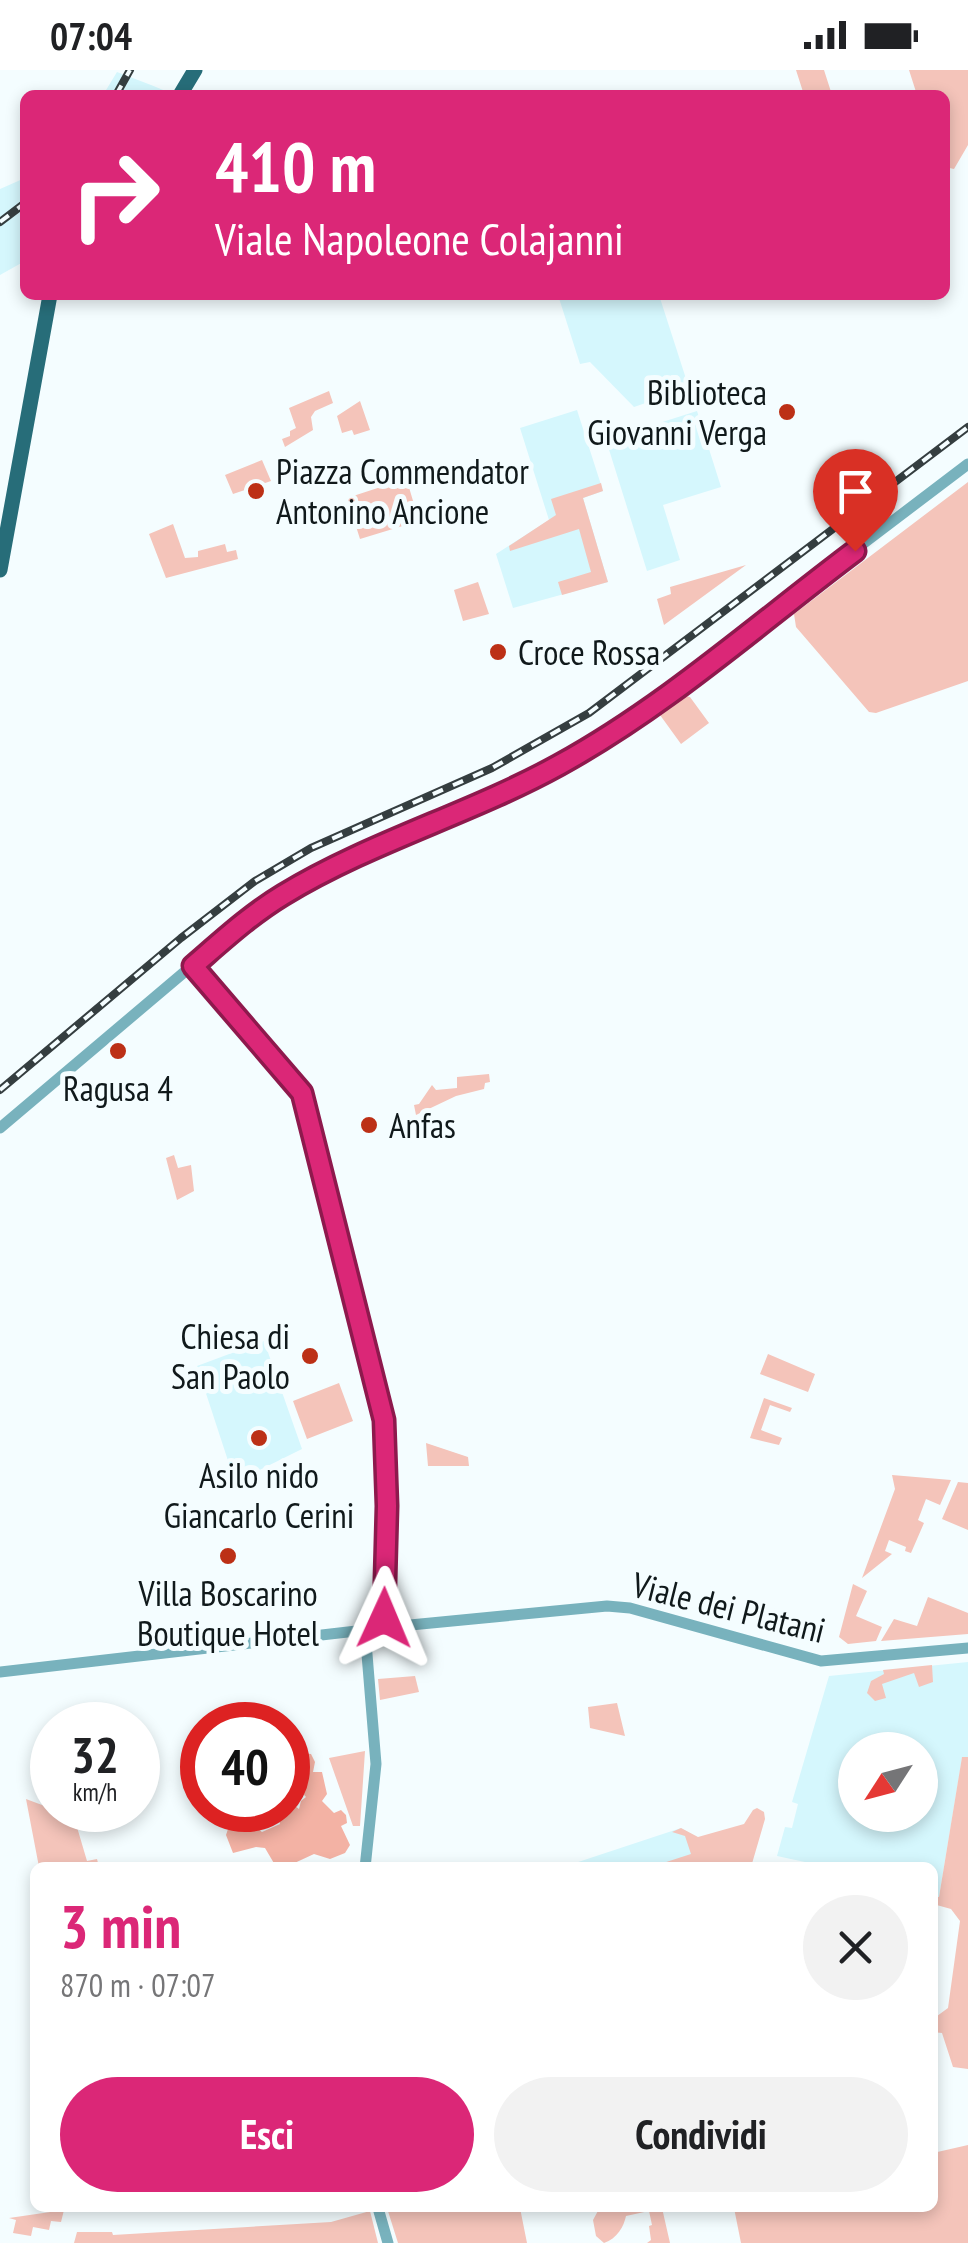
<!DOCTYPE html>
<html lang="it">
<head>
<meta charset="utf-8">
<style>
	body { margin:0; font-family:"PT Sans Narrow",sans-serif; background:#f2f2f2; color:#202124; height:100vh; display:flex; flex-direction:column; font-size:38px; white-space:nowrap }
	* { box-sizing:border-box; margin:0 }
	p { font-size:32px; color:#757577 }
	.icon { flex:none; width:55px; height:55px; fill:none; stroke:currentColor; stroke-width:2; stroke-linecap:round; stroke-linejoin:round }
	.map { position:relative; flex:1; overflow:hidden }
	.panel { position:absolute; left:30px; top:1792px; width:908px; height:350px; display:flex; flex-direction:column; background:#fff; border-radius:15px; box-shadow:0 5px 15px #0003 }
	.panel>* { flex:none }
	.hud { position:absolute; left:20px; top:20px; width:930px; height:210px; border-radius:15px; box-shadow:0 5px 15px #0003; background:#db2777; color:#fff; overflow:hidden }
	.needle { width:65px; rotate:234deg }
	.fabs { position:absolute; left:838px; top:1662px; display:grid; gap:20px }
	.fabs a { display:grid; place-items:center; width:100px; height:100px; border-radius:50%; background:#fff; box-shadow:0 5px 15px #0003; font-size:50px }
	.speed { position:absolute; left:30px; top:1632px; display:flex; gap:20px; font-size:50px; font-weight:700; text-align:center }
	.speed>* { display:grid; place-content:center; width:130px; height:130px; border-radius:50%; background:#fff; box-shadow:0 5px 15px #0003; line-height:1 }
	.speed small { font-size:25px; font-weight:400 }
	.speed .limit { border:15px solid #d22; background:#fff; color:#111 }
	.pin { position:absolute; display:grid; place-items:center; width:85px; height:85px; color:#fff; margin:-102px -42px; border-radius:50% 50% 50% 0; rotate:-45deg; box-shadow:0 0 10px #0007 }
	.pin .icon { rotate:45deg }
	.me { position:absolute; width:110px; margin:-55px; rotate:1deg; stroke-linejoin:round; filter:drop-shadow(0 0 8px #0008) }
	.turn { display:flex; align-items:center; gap:35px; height:210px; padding:0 30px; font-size:45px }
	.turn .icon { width:130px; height:130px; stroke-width:2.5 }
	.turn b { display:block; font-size:70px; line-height:85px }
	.round { display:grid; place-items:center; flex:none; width:105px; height:105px; border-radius:52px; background:#f2f2f2 }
	.head { display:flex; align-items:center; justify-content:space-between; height:170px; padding:0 30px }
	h1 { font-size:60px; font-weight:700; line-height:75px; color:#db2777 }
	.button { display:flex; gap:20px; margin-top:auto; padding:20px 30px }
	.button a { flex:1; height:115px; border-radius:60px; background:#db2777; color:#fff; font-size:40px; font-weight:700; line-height:115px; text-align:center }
	.button a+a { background:#f2f2f2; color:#202124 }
	.status { display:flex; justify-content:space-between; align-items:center; height:70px; padding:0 50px; background:#fff; direction:ltr }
	.status svg { height:28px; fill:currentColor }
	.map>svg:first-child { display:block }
	.built { fill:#d5f7fd; fill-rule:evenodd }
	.green { fill:#f4c4ba }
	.forest { fill:#f3b2a4 }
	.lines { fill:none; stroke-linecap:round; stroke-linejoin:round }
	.tertiary { stroke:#78b2bd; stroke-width:11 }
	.primary { stroke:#276d79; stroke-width:15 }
	.rail-casing { stroke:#353e40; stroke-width:8 }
	.rail { stroke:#f4fdff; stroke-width:4; stroke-dasharray:11; stroke-linecap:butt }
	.route-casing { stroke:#8e194d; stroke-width:25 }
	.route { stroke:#db2777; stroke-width:18 }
	.poi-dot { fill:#bc3016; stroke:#f4fdff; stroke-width:4 }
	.labels { text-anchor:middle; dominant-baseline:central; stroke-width:10; stroke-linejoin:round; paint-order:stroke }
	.poi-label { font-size:35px; fill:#10191b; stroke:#f4fdff; text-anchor:start }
	.street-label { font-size:35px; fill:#10191b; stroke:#f4fdff }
</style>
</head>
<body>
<div class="status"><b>07:04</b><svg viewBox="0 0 49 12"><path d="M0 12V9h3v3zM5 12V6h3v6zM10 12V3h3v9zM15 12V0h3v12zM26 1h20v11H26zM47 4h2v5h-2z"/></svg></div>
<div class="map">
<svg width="968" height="2173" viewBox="0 0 968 2173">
	<rect width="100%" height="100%" fill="#f4fdff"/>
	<!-- built -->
	<path class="built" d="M117,2L151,15L168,22L167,25H103Z
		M25,108V191L0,205V119Z
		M558,225H659L689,318L634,337L590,292L580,294Z
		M577,340L603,421L583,428L608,512L513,538L496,484L549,450L520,358Z
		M697,341L721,417L663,435L680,490L647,501L606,370Z
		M264,1271L302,1379L235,1412L197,1296Z
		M968,1592V1687L962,1688L939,1827L933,1826L932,1798L828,1797L777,1786L785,1757L792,1758L798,1734L792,1732L829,1606ZM855,1680H920V1745H855Z
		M681,1758L693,1765L699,1797L560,1798Z"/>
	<!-- green -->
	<path class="green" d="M796,0H824L832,25H804Z
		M909,0H968V75L954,99L945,97V25H917Z
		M329,321L333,333L315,341L311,347L313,360L285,377L282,369L290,366V361L296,358L289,338Z
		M360,331L370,360L354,365L352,360L342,363L337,346Z
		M262,390L271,411L233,424L225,405Z
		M968,412V611L876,643L869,642L796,557L794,544Z
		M601,413L603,421L583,428L608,512L562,525L558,512L591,502L579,459L510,481L509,476L556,445L551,429Z
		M390,414L392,419L408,414L419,451L360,469L347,428Z
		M173,454L185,488L198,487V481L225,474L227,482L236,480L238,489L166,508L149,464Z
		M746,495L664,555L657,529L671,524L670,517Z
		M478,512L489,544L463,551L454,520Z
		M685,626L690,627L709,653L681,674L660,645Z
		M489,1004L490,1012L485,1013L484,1019L456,1026L416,1045L414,1035L419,1034L432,1015L436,1020L457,1018V1007Z
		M174,1085L178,1098L191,1095L194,1121L177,1130L166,1088Z
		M768,1284L815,1304L808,1322L760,1304Z
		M339,1313L353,1351L307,1369L293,1331Z
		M764,1328L792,1338L790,1342L770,1335L761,1360L782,1368L779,1375L750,1368Z
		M426,1373L468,1387L469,1396H428Z
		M892,1405L951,1410L940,1435L926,1429L918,1450L924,1453L911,1483L905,1481L906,1477L889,1470L885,1481L892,1484L862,1508L895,1419Z
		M958,1412L968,1413V1460L942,1449Z
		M853,1514L867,1521L856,1546L882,1557L876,1571L848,1574L839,1567Z
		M928,1527L968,1543V1564L881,1571L894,1549L917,1556Z
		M932,1595L933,1612L919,1617L914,1603L882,1614L886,1628L875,1631L867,1623L871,1611L884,1604L883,1600Z
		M415,1606L419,1622L380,1630L378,1609Z
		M617,1633L625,1666L590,1658L588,1637Z
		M365,1681L360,1756H353L329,1688Z
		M962,1687H968V1999L953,1997L942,1963L932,1962L933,1949L948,1938L960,1851L951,1839L933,1834L932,1826L939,1827Z
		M26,1729L74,1747L87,1791L97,1789L99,1797H39Z
		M757,1738L764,1742L765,1749L751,1797H699L698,1792L680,1797L657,1795L691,1784L685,1766L672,1762L681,1758L698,1767L744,1754L753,1740Z
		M968,2075V2173H741L734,2138H932L933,2083Z
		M387,2138H520L527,2173H398Z
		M662,2138L670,2173H647L651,2170L649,2156L652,2155L649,2141L626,2146C624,2156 617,2169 604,2173L596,2166L593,2150L599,2139Z
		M64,2140L61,2152L51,2151L49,2160L33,2157L31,2166L13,2163L16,2150L9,2148Z
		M370,2141L378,2173H74L77,2162H112L113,2165L331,2152Z"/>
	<!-- forest -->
	<path class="forest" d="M301,1683L311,1684L315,1692L313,1702H322L327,1724L322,1731L334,1743L341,1740L346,1745L347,1753L341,1756L350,1775L345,1783L330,1789L314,1784L288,1796L275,1795L265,1778L256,1777L233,1783L226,1765L228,1759L253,1755L262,1762L280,1754L276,1740H288V1731L299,1739L301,1731L306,1727C300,1721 293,1695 294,1687Z"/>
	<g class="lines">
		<!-- tertiary -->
		<path class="tertiary" d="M193,895L302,1023L384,1350L387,1436L384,1558
			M0,1058L240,855L283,825L332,799L520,715L561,694L628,652L968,394
			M0,1602L400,1556L607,1536L630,1538L821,1591L968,1578
			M365,1798L376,1694L365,1560
			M378,2138L388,2173"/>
		<!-- primary -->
		<path class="primary" d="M180,25L195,0
			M0,500L50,225"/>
		<!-- rail casing -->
		<g class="rail-casing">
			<path id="rail" d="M116,25L130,0
				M0,152L25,133
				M0,1020L181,868L255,811L311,778L492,698L589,643L968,357"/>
		</g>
		<!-- rail -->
		<use href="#rail" class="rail"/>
	</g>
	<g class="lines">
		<!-- route casing -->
		<g class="route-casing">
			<path id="route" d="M384,1548L387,1436L384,1350L302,1023L193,896C222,871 250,845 283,825C370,772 470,744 559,695C665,637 759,553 855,481"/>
		</g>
		<!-- route -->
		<use href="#route" class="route"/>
	</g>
	<!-- markers -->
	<g class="poi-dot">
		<circle cx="787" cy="342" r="10"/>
		<circle cx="256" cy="421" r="10"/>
		<circle cx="498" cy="582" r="10"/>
		<circle cx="118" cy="981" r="10"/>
		<circle cx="369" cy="1055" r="10"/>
		<circle cx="310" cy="1286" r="10"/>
		<circle cx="259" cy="1368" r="10"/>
		<circle cx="228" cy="1486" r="10"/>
	</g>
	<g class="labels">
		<!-- poi labels -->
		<g class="poi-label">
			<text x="767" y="322" text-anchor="end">Biblioteca<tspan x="767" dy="40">Giovanni Verga</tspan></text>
			<text x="276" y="401">Piazza Commendator<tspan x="276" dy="40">Antonino Ancione</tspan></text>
			<text x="518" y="582">Croce Rossa</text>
			<text x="118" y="1018" text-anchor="middle">Ragusa 4</text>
			<text x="389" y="1055">Anfas</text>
			<text x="290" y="1266" text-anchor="end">Chiesa di<tspan x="290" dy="40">San Paolo</tspan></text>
			<text x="259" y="1405" text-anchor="middle">Asilo nido<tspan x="259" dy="40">Giancarlo Cerini</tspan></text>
			<text x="228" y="1523" text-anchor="middle">Villa Boscarino<tspan x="228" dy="40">Boutique Hotel</tspan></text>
		</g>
		<!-- street labels -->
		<g class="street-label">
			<text transform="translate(729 1537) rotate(14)">Viale dei Platani</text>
		</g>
	</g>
</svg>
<div class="fabs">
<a><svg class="needle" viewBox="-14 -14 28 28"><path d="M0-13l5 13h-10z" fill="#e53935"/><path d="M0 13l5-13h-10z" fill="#757577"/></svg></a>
</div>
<div class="speed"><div>32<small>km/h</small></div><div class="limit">40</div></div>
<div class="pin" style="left:855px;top:481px;background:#d93025"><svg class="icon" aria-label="arrive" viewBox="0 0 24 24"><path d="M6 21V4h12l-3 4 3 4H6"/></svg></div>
<svg class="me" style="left:384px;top:1548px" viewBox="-20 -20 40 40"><path d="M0-17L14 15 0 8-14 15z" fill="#db2777" stroke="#fff" stroke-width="4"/></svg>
<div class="hud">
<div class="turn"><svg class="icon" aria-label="right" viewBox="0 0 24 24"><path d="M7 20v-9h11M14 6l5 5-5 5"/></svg><div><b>410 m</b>Viale Napoleone Colajanni</div></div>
</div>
<section class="panel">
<div class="head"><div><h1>3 min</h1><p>870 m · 07:07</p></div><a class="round"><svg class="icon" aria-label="close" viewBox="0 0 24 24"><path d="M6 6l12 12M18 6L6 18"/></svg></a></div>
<div class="button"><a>Esci</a><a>Condividi</a></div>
</section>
</div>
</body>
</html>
